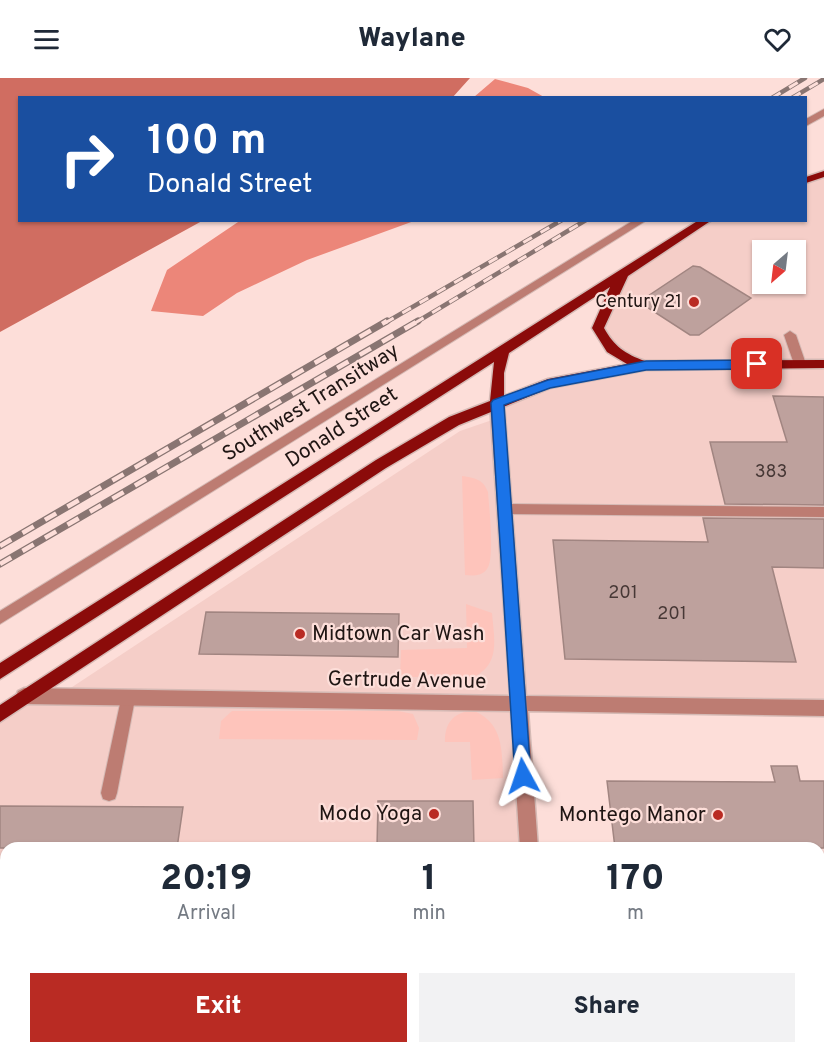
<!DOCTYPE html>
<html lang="en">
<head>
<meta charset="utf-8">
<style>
	body { margin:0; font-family:Overpass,sans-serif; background:#f2f2f3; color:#1f2937; height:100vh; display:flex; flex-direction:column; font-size:22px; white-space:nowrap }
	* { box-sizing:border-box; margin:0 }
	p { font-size:20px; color:#747a83 }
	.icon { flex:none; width:33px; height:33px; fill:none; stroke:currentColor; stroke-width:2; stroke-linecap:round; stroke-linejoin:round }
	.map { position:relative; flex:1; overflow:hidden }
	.panel { position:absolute; left:0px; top:764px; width:825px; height:212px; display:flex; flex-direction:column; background:#fff; border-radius:18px 18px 0 0; box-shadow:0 2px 4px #0004 }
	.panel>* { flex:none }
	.hud { position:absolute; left:18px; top:18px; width:789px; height:126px; border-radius:0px; box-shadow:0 2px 4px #0004; background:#1a4fa0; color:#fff; overflow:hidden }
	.needle { width:39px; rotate:208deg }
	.tools { position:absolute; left:752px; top:162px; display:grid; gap:12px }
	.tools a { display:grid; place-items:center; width:54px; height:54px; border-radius:0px; background:#fff; box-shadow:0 2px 4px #0004; font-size:30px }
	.pin { position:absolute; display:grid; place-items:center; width:51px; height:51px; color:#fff; margin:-26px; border-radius:12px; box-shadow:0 3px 9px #0006 }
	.me { position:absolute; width:66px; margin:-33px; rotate:355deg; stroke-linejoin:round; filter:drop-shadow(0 0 4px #0008) }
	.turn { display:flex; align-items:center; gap:21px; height:126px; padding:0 30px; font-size:27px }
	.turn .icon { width:78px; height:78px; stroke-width:2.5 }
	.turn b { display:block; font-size:42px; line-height:51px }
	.eta { display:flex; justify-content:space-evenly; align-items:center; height:102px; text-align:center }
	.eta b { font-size:36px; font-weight:800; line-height:42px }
	.cta { display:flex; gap:12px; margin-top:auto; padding:12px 30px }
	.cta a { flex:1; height:69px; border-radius:0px; background:#b92b23; color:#fff; font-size:24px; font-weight:800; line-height:69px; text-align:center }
	.cta a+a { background:#f2f2f3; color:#1f2937 }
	header { display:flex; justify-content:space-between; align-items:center; height:78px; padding:0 30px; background:#fff; font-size:27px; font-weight:800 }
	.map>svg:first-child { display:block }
	.built { fill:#f5cec8; fill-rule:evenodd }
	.green { fill:#fec4bb }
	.forest { fill:#ec8679 }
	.water { fill:#d06d61 }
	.building { fill:#bea19d; stroke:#a18581; stroke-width:1.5 }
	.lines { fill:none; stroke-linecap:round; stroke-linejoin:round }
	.lane-casing { stroke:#d5bab5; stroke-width:2 }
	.street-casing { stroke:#d5bab5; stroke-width:3 }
	.primary-casing { stroke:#d5bab5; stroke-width:3 }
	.lane { fill:#bd7c72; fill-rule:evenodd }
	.street { fill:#bd7c72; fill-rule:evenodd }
	.primary { fill:#8b0b0a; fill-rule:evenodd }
	.rail-far1-casing { stroke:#897572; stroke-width:4.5 }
	.rail-casing { stroke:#897572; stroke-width:7 }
	.rail-far1 { stroke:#fdded9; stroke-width:3; stroke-dasharray:10; stroke-linecap:butt }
	.rail { stroke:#fdded9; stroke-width:4.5; stroke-dasharray:13; stroke-linecap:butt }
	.route { fill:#1a73e8; stroke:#114b97; stroke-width:1.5 }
	.poi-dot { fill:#b92b23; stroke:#fdded9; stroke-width:2 }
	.labels { text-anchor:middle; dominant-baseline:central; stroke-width:4.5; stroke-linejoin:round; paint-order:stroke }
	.far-poi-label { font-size:18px; fill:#1f1513; stroke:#fdded9; text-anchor:end }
	.number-label { font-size:18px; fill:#473836 }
	.street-label { font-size:21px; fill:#1f1513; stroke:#fdded9 }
	.poi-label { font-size:21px; fill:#1f1513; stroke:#fdded9; text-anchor:end }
</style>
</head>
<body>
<header><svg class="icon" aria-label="menu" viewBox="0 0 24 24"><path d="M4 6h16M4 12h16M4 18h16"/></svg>Waylane<svg class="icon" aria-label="heart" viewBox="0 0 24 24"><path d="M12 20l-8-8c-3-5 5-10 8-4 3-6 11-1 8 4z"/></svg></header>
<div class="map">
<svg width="824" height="974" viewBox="0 0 824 974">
	<rect width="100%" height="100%" fill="#fdded9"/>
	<!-- built -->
	<path class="built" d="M824,96V630L518,627L529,769L6,770V969H543L544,974H0V636L24,618L57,619L460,353L498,340L497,325L548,306L645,288L621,280L598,250L624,196L707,143L806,142V102ZM762,172H795V206H762Z"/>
	<!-- green -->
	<path class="green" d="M462,398C475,400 483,401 488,414C489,429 495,481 487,491C482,498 473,498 465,497Z
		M466,526L492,535C494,560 501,587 473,599H400L401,572L467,570Z
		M472,632C503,644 502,671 503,700L472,702L470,664H445C445,645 452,636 472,632Z
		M232,633H398L413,636L419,650L417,662L219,661L221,643Z"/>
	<!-- forest -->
	<path class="forest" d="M495,1L528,10L544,19H474Z
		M241,142H414V143L307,182L237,215L203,238L151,233L167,192Z"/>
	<!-- water -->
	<path class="water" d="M0,0H470L452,20H20V142L202,143L0,254Z"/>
	<!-- building -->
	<path class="building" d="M693,188L700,189L751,220L699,257H690L639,224Z
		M773,318L824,319V427L725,426L710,364H787Z
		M703,440L824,441V490L772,489L796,584L565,581L553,462L708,464Z
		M206,534L399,536L398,579L199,576Z
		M771,688H797L800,703H824V770H615L607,703L775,704Z
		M378,723H473L474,770H377Z
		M0,728L183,729L177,770H0Z"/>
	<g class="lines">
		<!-- lane casing -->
		<g class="lane-casing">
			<path id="lane" d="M824,31V38L806,48V41Z
				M634,142H647L0,546V533Z
				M790,253L796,257L806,286L804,289H796L794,286L784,257Z
				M506,426L824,429V439L506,436L500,431Z
				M128,614L133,616L135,621L117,715L115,721L109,723L103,721L101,715L121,621L123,616Z
				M819,883H824V901H819Z
				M64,969H82L81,974H63Z"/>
		</g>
		<!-- street casing -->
		<g class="street-casing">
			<path id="street" d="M497,320L504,325L526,618L824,622V638L528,633L538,770H520L511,633L24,626L18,623L16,618L18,613L24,610L510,618L490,325Z
				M533,969H553L554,974H534Z"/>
		</g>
		<!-- primary casing -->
		<g class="primary-casing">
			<path id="primary" d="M824,93V99L806,105V99Z
				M699,142H712L628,198L604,250C614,268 625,276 645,283L824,282V290L646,292L550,310L459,347L386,390L0,644V627L376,382L449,339L490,323L494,284L0,601V585ZM610,209L592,250L607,274L627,286L548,301L504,318V295L509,275Z"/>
		</g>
		<!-- lane -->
		<use href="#lane" class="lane"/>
		<!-- street -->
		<use href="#street" class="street"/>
		<!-- primary -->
		<use href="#primary" class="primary"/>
		<!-- rail-far1 casing -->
		<g class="rail-far1-casing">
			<path id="rail-far1" d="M772,20L805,0
				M792,20L824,1
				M385,245L562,142
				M415,245L586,142"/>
		</g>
		<!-- rail casing -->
		<g class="rail-casing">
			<path id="rail" d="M0,468L387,243
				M0,486L418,243"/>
		</g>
		<!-- rail-far1 -->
		<use href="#rail-far1" class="rail-far1"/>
		<!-- rail -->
		<use href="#rail" class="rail"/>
	</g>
	<!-- route -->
	<path class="route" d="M757,282L763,286L757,291L646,292L550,310L504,327L531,698L529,704L523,706L518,704L515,698L491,325L493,322L548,302L646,283Z"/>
	<!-- markers -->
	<g class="poi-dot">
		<circle cx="694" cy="224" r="6"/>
		<circle cx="300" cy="556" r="6"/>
		<circle cx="434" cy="736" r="6"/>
		<circle cx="718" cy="737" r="6"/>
	</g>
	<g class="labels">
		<!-- far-poi labels -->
		<g class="far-poi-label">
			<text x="682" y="224">Century 21</text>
		</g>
		<!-- number labels -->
		<g class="number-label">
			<text x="771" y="394">383</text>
			<text x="623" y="515">201</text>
			<text x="672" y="536">201</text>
		</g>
		<!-- street labels -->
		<g class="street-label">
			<text transform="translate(311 325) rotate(-32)">Southwest Transitway</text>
			<text transform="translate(342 350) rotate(-33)">Donald Street</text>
			<text transform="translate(407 603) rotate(1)">Gertrude Avenue</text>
		</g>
		<!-- poi labels -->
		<g class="poi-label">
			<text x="312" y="556" text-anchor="start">Midtown Car Wash</text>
			<text x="422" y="736">Modo Yoga</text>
			<text x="706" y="737">Montego Manor</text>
		</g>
	</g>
</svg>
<div class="tools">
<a><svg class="needle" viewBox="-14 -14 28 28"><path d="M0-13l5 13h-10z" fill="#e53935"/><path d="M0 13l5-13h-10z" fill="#747a83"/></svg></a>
</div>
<div class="pin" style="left:757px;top:286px;background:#d93025"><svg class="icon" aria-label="arrive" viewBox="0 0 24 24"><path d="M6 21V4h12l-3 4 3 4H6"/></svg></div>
<svg class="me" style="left:523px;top:698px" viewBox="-20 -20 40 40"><path d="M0-17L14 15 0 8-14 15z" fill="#1a73e8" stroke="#fff" stroke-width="4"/></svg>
<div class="hud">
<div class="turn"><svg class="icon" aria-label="right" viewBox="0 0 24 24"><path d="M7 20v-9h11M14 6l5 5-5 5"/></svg><div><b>100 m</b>Donald Street</div></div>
</div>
<section class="panel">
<div class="eta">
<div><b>20:19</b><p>Arrival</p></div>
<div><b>1</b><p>min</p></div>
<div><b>170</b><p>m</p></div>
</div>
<div class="cta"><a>Exit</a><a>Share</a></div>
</section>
</div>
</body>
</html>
